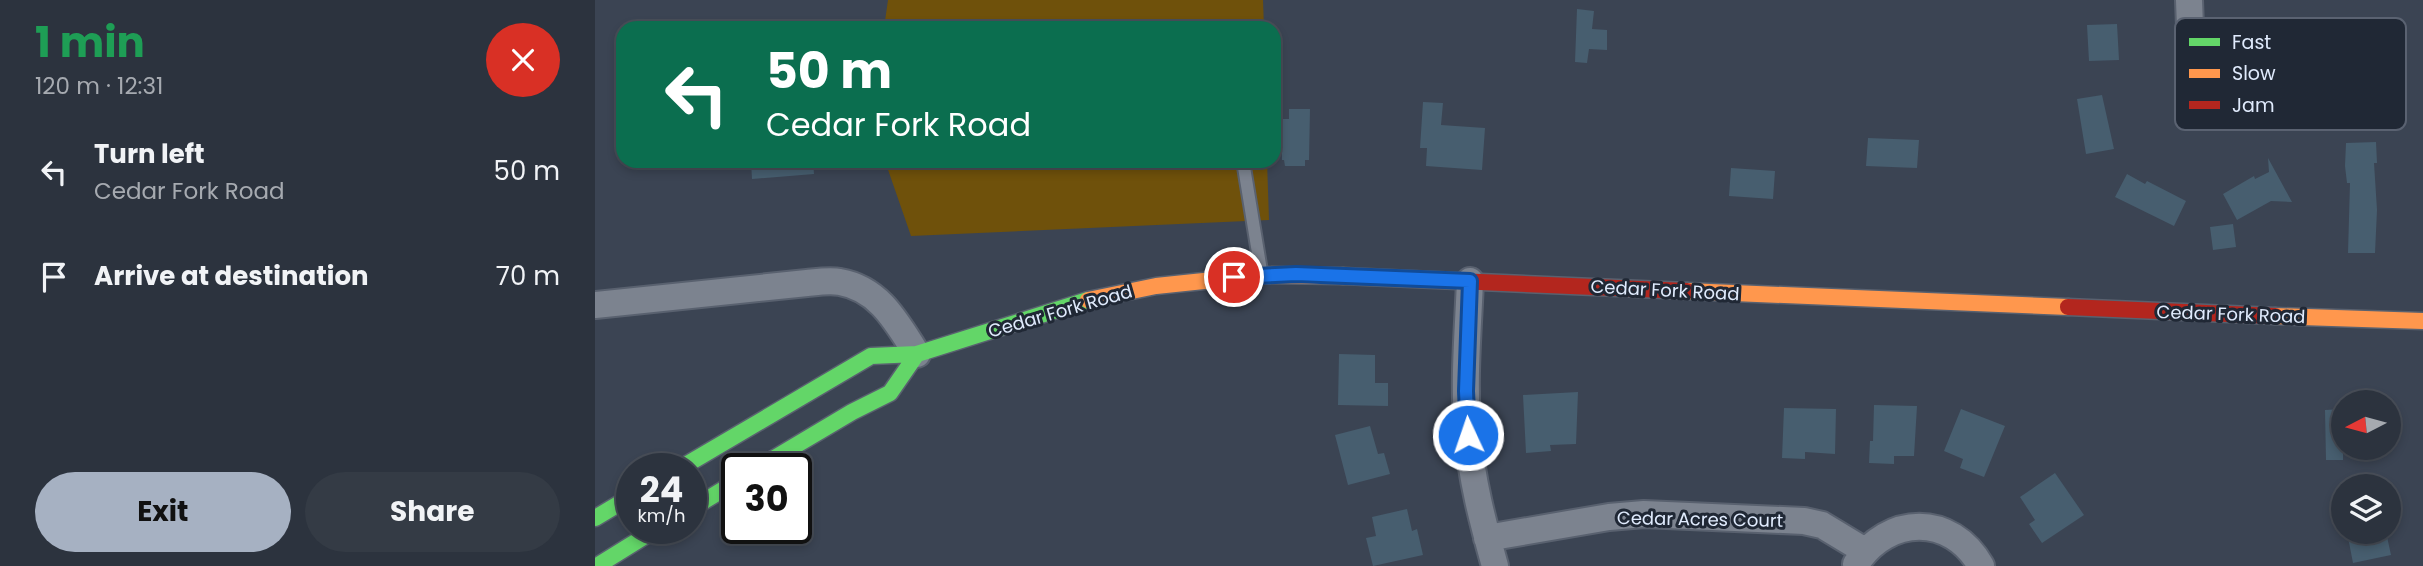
<!DOCTYPE html>
<html lang="en">
<head>
<meta charset="utf-8">
<style>
	body { margin:0; font-family:Poppins,sans-serif; background:#343b45; color:#f1f3f6; height:100vh; display:flex; flex-direction:column; font-size:26px; white-space:nowrap }
	* { box-sizing:border-box; margin:0 }
	p { font-size:23px; color:#a6aab0 }
	.icon { flex:none; width:38px; height:38px; fill:none; stroke:currentColor; stroke-width:2; stroke-linecap:round; stroke-linejoin:round }
	.map { position:relative; flex:1; overflow:hidden }
	.panel { display:flex; flex-direction:column; background:#2c333e; width:595px }
	.panel>* { flex:none }
	.guide { position:absolute; left:21px; top:21px; width:665px; height:147px; border-radius:21px; box-shadow:0 4px 10px #0003,0 0 0 2px #484e58; background:#0b6e4f; color:#fff; overflow:hidden }
	.needle { width:46px; rotate:264deg }
	.controls { position:absolute; left:1736px; top:390px; display:grid; gap:14px }
	.controls a { display:grid; place-items:center; width:70px; height:70px; border-radius:50%; background:#2c333e; box-shadow:0 4px 10px #0003,0 0 0 2px #484e58; font-size:35px }
	.speed { position:absolute; left:21px; top:453px; display:flex; gap:14px; font-size:35px; font-weight:700; text-align:center }
	.speed>* { display:grid; place-content:center; width:91px; height:91px; border-radius:50%; background:#2c333e; box-shadow:0 4px 10px #0003,0 0 0 2px #484e58; line-height:1 }
	.speed small { font-size:18px; font-weight:400 }
	.speed .limit { border:4px solid #111; border-radius:10px; background:#fff; color:#111 }
	.pin { position:absolute; display:grid; place-items:center; width:60px; height:60px; color:#fff; margin:-30px; border:4px solid #fff; border-radius:50%; box-shadow:0 2px 7px #0007 }
	.me { position:absolute; width:77px; margin:-38px; rotate:357deg; stroke-linejoin:round; filter:drop-shadow(0 0 5px #0008) }
	.turn { display:flex; align-items:center; gap:24px; height:147px; padding:0 35px; font-size:32px }
	.turn .icon { width:91px; height:91px; stroke-width:2.5 }
	.turn b { display:block; font-size:49px; line-height:60px }
	.round { display:grid; place-items:center; flex:none; width:74px; height:74px; border-radius:37px; background:#343b45 }
	.overview { display:flex; align-items:center; justify-content:space-between; height:119px; padding:0 35px }
	h1 { font-size:42px; font-weight:700; line-height:52px; color:#1e9e55 }
	.primary-button { display:flex; gap:14px; margin-top:auto; padding:14px 35px }
	.primary-button a { flex:1; height:80px; border-radius:42px; background:#a6b1c2; color:#111; font-size:28px; font-weight:700; line-height:80px; text-align:center }
	.primary-button a+a { background:#343b45; color:#f1f3f6 }
	ul { padding:0; list-style:none }
	li { display:flex; align-items:center; gap:21px; height:105px; padding:0 35px }
	li div { flex:1 }
	li b { display:block; font-size:26px }
	li em { font-style:normal }
	main { display:flex; flex:1; min-height:0 }
	.map>svg:first-child { display:block }
	.green { fill:#6f510b }
	.building { fill:#475e6f }
	.lines { fill:none; stroke-linecap:round; stroke-linejoin:round }
	.lane-casing { stroke:#59616f; stroke-width:16 }
	.street-casing { stroke:#59616f; stroke-width:30 }
	.fast-casing { stroke:#59616f; stroke-width:19 }
	.slow-casing { stroke:#59616f; stroke-width:19 }
	.jam-casing { stroke:#59616f; stroke-width:19 }
	.lane { stroke:#7c838f; stroke-width:12 }
	.street { stroke:#7c838f; stroke-width:26 }
	.fast { stroke:#63d668; stroke-width:16 }
	.slow { stroke:#ff974d; stroke-width:16 }
	.jam { stroke:#b3261e; stroke-width:16 }
	.route-casing { stroke:#114b97; stroke-width:18 }
	.route { stroke:#1a73e8; stroke-width:12 }
	.labels { text-anchor:middle; dominant-baseline:central; stroke-width:6; stroke-linejoin:round; paint-order:stroke }
	.street-label { font-size:18px; fill:#e0ebfd; stroke:#202835 }
	.key { fill:#202835; stroke:#5a6271; stroke-width:2 }
	.key-label { font-size:19px; fill:#e0ebfd }
</style>
</head>
<body>
<main>
<section class="panel">
<div class="overview"><div><h1>1 min</h1><p>120 m · 12:31</p></div><a class="round" style="background:#d93025;color:#fff"><svg class="icon" aria-label="close" viewBox="0 0 24 24"><path d="M6 6l12 12M18 6L6 18"/></svg></a></div>
<ul>
<li><svg class="icon" aria-label="left" viewBox="0 0 24 24"><path d="M17 20v-9H6M10 6l-5 5 5 5"/></svg><div><b>Turn left</b><p>Cedar Fork Road</p></div><em>50 m</em></li>
<li><svg class="icon" aria-label="arrive" viewBox="0 0 24 24"><path d="M6 21V4h12l-3 4 3 4H6"/></svg><div><b>Arrive at destination</b></div><em>70 m</em></li>
</ul>
<div class="primary-button"><a>Exit</a><a>Share</a></div>
</section>
<div class="map">
<svg width="1828" height="566" viewBox="0 0 1828 566">
	<rect width="100%" height="100%" fill="#3b4453"/>
	<!-- green -->
	<path class="green" d="M293,0H668L669,28H289Z
		M290,161H672L674,220L316,236Z"/>
	<!-- building -->
	<path class="building" d="M982,9L999,11L997,29L1012,30V50L994,49L992,63L980,62Z
		M1522,24L1524,60L1494,61L1492,25Z
		M1507,95L1519,149L1491,154L1482,99Z
		M828,102L848,103L846,125L890,128L887,170L831,166L832,148H825Z
		M694,109H715L714,160H710V166H690L689,160H687V119H694Z
		M1273,138L1324,140L1322,168L1271,166Z
		M1781,142L1782,163H1779L1782,210L1780,253H1753L1755,183H1752L1750,166L1751,143Z
		M1673,158L1697,202L1676,201L1642,220L1628,194L1659,176L1660,179L1674,172Z
		M156,161H218L219,174L157,179Z
		M1136,168L1180,171L1178,199L1134,196Z
		M1532,174L1550,184L1552,181L1591,201L1579,226L1520,197Z
		M1638,224L1641,247L1618,250L1615,227Z
		M744,354L780,355V383H793V406L743,405Z
		M983,392L981,444L955,445L956,451L931,453L928,395Z
		M1279,405L1322,406L1319,456H1299V464L1274,463L1275,441H1278Z
		M1189,408L1241,409L1240,454L1210,452V459L1187,458Z
		M1366,409L1410,426L1389,477L1365,468L1368,459L1349,451Z
		M1748,409V460H1731L1730,410Z
		M775,426L783,454L789,453L795,474L753,485L740,435Z
		M1460,473L1489,515L1447,543L1434,524L1440,520L1425,497Z
		M812,509L817,531L822,529L828,555L778,566L771,538L781,536L777,517Z
		M1752,532H1791L1796,555L1758,563Z"/>
	<g class="lines">
		<!-- lane casing -->
		<g class="lane-casing">
			<path id="lane" d="M648,161L666,271"/>
		</g>
		<!-- street casing -->
		<g class="street-casing">
			<path id="street" d="M1594,0L1598,108
				M875,281C873,332 868,383 873,433C876,478 888,523 900,566
				M0,305L212,283C222,282 235,280 245,282C285,289 302,323 322,354
				M892,538L1014,517L1049,514L1209,521L1227,525L1270,551
				M1261,564C1293,515 1356,513 1386,566"/>
		</g>
		<!-- fast casing -->
		<g class="fast-casing">
			<path id="fast" d="M84,469L276,356L322,354L493,300
				M161,469L257,412L295,393L322,354
				M96,509L142,481
				M0,518L37,496
				M2,566L63,528"/>
		</g>
		<!-- slow casing -->
		<g class="slow-casing">
			<path id="slow" d="M1092,291L1473,307
				M493,300L561,286L666,275L748,276
				M1680,316L1828,321"/>
		</g>
		<!-- jam casing -->
		<g class="jam-casing">
			<path id="jam" d="M748,276L1092,291
				M1473,307L1680,316"/>
		</g>
		<!-- lane -->
		<use href="#lane" class="lane"/>
		<!-- street -->
		<use href="#street" class="street"/>
		<!-- fast -->
		<use href="#fast" class="fast"/>
		<!-- slow -->
		<use href="#slow" class="slow"/>
		<!-- jam -->
		<use href="#jam" class="jam"/>
	</g>
	<g class="lines">
		<!-- route casing -->
		<g class="route-casing">
			<path id="route" d="M639,277L701,274L875,281L871,391L873,435"/>
		</g>
		<!-- route -->
		<use href="#route" class="route"/>
	</g>
	<g class="labels">
		<!-- street labels -->
		<g class="street-label">
			<text transform="translate(1070 290) rotate(3)">Cedar Fork Road</text>
			<text transform="translate(465 311) rotate(-16)">Cedar Fork Road</text>
			<text transform="translate(1636 314) rotate(2)">Cedar Fork Road</text>
			<text transform="translate(1105 519) rotate(1)">Cedar Acres Court</text>
		</g>
	</g>
	<!-- legend -->
	<rect x="1580" y="18" width="231" height="112" rx="10" class="key"/>
	<rect x="1594" y="38" width="31" height="8" fill="#63d668"/>
	<rect x="1594" y="69" width="31" height="9" fill="#ff974d"/>
	<rect x="1594" y="101" width="31" height="8" fill="#b3261e"/>
	<g class="key-label">
		<text x="1637" y="49">Fast</text>
		<text x="1637" y="80">Slow</text>
		<text x="1637" y="112">Jam</text>
	</g>
</svg>
<div class="controls">
<a><svg class="needle" viewBox="-14 -14 28 28"><path d="M0-13l5 13h-10z" fill="#e53935"/><path d="M0 13l5-13h-10z" fill="#a6aab0"/></svg></a>
<a><svg class="icon" aria-label="layers" viewBox="0 0 24 24"><path d="M12 4l9 5-9 5-9-5zM3 14l9 5 9-5"/></svg></a>
</div>
<div class="speed"><div>24<small>km/h</small></div><div class="limit">30</div></div>
<div class="pin" style="left:639px;top:277px;background:#d93025"><svg class="icon" aria-label="arrive" viewBox="0 0 24 24"><path d="M6 21V4h12l-3 4 3 4H6"/></svg></div>
<svg class="me" style="left:873px;top:435px" viewBox="-20 -20 40 40"><circle r="17" fill="#1a73e8" stroke="#fff" stroke-width="3"/><path d="M0-11L8 9 0 5-8 9z" fill="#fff"/></svg>
<div class="guide">
<div class="turn"><svg class="icon" aria-label="left" viewBox="0 0 24 24"><path d="M17 20v-9H6M10 6l-5 5 5 5"/></svg><div><b>50 m</b>Cedar Fork Road</div></div>
</div>
</div>
</main>
</body>
</html>
